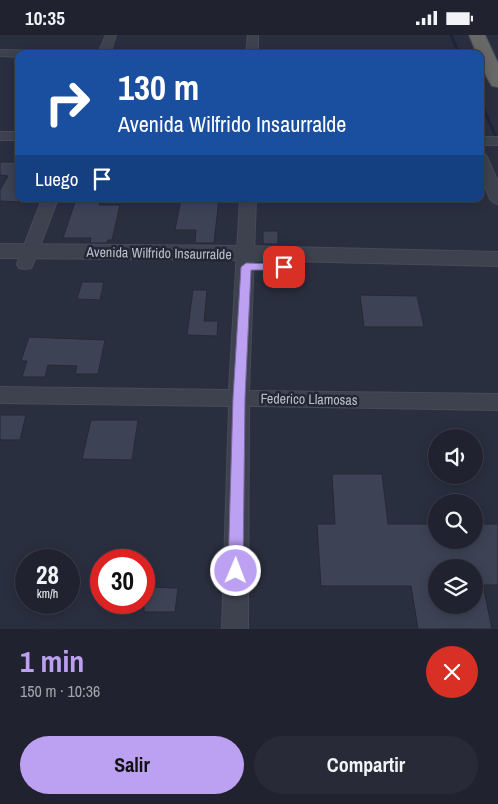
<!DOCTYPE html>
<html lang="es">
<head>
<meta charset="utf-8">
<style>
	body { margin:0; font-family:"Archivo Narrow",sans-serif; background:#282b37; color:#f1f3f6; height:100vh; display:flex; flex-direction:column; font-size:19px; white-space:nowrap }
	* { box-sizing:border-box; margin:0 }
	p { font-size:16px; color:#a2a4aa }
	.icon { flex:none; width:28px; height:28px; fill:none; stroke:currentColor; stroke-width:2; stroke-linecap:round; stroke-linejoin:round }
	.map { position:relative; height:594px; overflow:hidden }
	.side { display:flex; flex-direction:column; background:#20232f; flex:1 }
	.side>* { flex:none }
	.banner { position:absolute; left:15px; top:15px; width:469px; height:152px; border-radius:10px; box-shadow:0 2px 12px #0003,0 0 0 1px #3d404b; background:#1a4fa0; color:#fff; overflow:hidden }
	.fabs { position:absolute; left:428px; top:394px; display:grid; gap:10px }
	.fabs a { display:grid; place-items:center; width:55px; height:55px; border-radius:50%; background:#20232f; box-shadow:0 2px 12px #0003,0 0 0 1px #3d404b; font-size:25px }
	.speed { position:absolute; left:15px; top:514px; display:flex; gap:10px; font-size:25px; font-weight:700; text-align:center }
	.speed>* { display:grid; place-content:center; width:65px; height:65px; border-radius:50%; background:#20232f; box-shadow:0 2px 12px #0003,0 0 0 1px #3d404b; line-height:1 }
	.speed small { font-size:12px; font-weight:400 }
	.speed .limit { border:8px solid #d22; background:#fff; color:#111 }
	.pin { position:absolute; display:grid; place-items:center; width:42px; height:42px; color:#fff; margin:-21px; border-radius:10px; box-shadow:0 2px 8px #0006 }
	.me { position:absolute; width:55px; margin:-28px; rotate:1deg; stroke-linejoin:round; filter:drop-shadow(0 0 4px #0008) }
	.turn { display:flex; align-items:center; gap:18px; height:105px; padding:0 20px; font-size:22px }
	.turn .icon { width:65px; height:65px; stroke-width:2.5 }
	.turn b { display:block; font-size:35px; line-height:42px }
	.then { display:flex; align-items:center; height:48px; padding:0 20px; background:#0003; gap:10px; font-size:19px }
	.round { display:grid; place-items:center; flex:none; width:52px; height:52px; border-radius:26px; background:#282b37 }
	.headline { display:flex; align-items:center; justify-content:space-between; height:85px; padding:0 20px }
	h1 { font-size:30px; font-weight:800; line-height:38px; color:#bca0f2 }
	.cta { display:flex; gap:10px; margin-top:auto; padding:10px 20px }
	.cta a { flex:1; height:58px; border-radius:30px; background:#bca0f2; color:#111; font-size:20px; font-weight:800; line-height:58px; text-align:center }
	.cta a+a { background:#282b37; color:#f1f3f6 }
	.status { display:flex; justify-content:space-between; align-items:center; height:35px; padding:0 25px; background:#20232f; direction:ltr }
	.status svg { height:14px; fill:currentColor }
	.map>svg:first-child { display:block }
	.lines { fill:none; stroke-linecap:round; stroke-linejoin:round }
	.stream { stroke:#1e243c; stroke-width:3 }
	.building { fill:#3d4255; stroke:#252937; fill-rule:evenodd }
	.minor-casing { stroke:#484b59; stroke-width:2 }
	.tertiary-casing { stroke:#484b59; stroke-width:2 }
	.trunk-casing { stroke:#464a57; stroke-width:2 }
	.minor { fill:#3e424f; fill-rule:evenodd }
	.tertiary { fill:#3e424f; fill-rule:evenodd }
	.trunk { fill:#686866; fill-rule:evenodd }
	.route { fill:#bca0f2; stroke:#7a689d }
	.labels { text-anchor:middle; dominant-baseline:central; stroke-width:5; stroke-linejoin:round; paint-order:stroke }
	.street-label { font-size:14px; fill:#bbbeca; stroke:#232735 }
</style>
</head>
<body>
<div class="status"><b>10:35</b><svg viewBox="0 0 49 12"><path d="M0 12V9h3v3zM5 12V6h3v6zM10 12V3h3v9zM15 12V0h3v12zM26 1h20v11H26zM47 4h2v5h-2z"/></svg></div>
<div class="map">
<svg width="498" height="594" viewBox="0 0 498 594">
	<rect width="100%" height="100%" fill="#2a2f3f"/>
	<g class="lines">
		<!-- stream -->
		<path class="stream" d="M451,0L459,19
			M480,66L496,102"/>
	</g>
	<!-- building -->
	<path class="building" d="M19,120V167L0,166V155L8,141L0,140V127H15Z
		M76,164H101L99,170H120L112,205H108L107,208H90L91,203H63Z
		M181,164H219L214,208H195L196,195H175Z
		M263,196H278V209H263Z
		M82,247H104L100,265L77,264Z
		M193,255H207L204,286H218L217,301L187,300Z
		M360,260L417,261L424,292H364Z
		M29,302L105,305L98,339H75L77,331L48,330L45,342H22L27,326H21Z
		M0,380H26L20,405H0Z
		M91,385H138L132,425L82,424Z
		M332,439H382L388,489H436V505H474V489H498V550H483L492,594H418L411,551H321L317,489H335ZM436,532H474V570H436Z
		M144,552L178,553L175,577H144Z"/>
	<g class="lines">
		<!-- minor casing -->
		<g class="minor-casing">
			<path id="minor" d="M106,0H116L110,19H98Z
				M248,0H258V19H246Z
				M0,15L55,16L61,19H19V22L0,21Z
				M0,97H19V105H0Z
				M480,102H498V110H480Z
				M480,118L485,119L487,122L498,147V169L493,167L490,164L480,139Z
				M42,164H58L33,229L31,233L25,234L19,233L17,229Z
				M240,164H256L249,356L498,359V375L249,371L248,594H222L229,371L0,368V352L229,355Z"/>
		</g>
		<!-- tertiary casing -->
		<g class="tertiary-casing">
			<path id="tertiary" d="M0,209L246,211L498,217V231L246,225L0,223Z"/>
		</g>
		<!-- trunk casing -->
		<g class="trunk-casing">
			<path id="trunk" d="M469,0H485L498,28V52L492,51C486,42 480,29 480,19H477Z"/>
		</g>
		<!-- minor -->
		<use href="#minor" class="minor"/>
		<!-- tertiary -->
		<use href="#tertiary" class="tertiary"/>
		<!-- trunk -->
		<use href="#trunk" class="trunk"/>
	</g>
	<!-- route -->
	<path class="route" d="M246,228L284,229L289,232L284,235H251L245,363L243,536L241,541L236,543L230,541L228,536L233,363L241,232Z"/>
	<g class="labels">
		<!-- street labels -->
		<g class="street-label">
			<text transform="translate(159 218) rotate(1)">Avenida Wilfrido Insaurralde</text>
			<text transform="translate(309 364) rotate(1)">Federico Llamosas</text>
		</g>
	</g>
</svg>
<div class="fabs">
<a><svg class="icon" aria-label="sound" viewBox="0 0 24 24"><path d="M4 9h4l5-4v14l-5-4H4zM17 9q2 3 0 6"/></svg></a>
<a><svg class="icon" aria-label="search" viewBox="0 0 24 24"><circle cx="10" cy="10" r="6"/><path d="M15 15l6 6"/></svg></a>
<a><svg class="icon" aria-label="layers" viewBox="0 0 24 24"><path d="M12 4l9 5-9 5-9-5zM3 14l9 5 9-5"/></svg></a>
</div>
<div class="speed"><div>28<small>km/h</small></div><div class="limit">30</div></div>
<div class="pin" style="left:284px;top:232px;background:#d93025"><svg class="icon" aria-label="arrive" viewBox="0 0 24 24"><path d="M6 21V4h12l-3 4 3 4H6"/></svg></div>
<svg class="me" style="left:236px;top:536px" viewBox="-20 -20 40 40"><circle r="17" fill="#bca0f2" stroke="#fff" stroke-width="3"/><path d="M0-11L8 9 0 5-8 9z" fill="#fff"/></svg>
<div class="banner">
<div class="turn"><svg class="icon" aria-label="right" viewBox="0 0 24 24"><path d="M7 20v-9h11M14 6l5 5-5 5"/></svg><div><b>130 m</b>Avenida Wilfrido Insaurralde</div></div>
<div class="then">Luego<svg class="icon" aria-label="arrive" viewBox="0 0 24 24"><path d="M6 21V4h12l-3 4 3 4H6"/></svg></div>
</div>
</div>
<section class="side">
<div class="headline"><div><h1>1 min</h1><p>150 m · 10:36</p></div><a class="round" style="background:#d93025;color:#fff"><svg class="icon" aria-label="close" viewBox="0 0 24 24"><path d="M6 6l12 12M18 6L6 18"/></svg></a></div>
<div class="cta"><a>Salir</a><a>Compartir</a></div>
</section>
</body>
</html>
